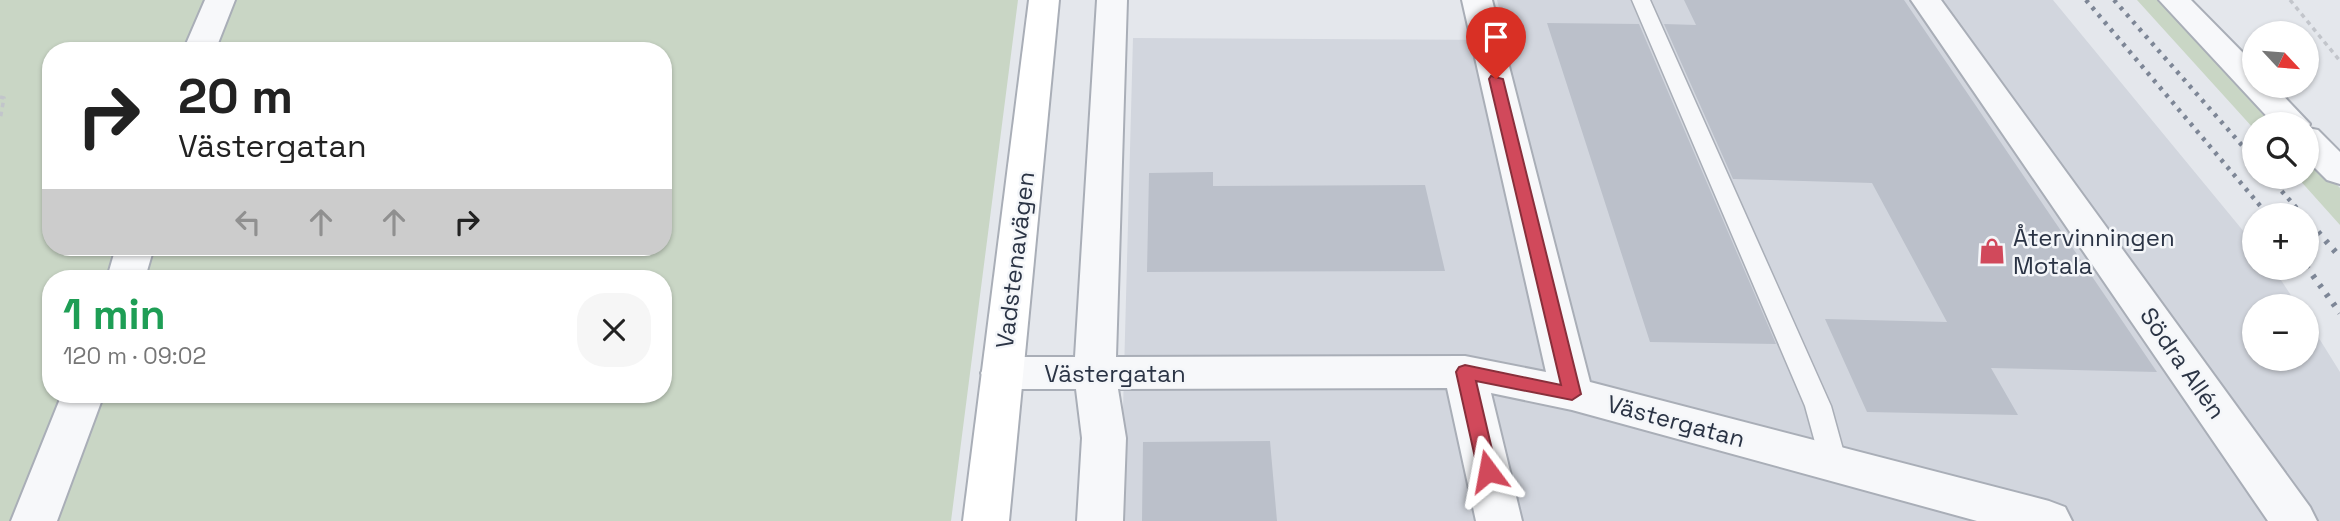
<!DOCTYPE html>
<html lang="en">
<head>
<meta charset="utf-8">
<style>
	body { margin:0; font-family:"Space Grotesk",sans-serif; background:#f6f6f6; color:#222; height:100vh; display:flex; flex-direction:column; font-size:26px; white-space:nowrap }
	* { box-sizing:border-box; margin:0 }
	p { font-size:23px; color:#767676 }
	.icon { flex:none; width:38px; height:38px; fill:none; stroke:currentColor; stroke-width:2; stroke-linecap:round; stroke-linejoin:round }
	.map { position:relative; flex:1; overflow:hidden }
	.sheet { position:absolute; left:42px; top:270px; width:630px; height:133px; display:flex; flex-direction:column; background:#fff; border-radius:28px; box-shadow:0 2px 5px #0004 }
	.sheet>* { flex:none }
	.hud { position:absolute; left:42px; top:42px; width:630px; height:214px; border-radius:28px; box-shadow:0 2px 5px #0004; background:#fff; color:#222; overflow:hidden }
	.needle { width:46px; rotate:116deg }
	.buttons { position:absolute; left:2242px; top:21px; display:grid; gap:14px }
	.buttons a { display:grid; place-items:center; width:77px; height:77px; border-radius:50%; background:#fff; box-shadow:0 2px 5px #0004; font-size:35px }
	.pin { position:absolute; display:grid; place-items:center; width:60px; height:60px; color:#fff; margin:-72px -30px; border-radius:50% 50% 50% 0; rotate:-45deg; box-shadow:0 0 7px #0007 }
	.pin .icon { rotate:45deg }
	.me { position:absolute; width:77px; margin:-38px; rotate:347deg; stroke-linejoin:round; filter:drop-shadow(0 0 5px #0008) }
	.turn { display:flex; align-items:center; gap:24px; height:147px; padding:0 21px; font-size:32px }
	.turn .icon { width:91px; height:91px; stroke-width:2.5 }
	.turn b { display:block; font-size:49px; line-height:60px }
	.lanes { display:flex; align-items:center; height:66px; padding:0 21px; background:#0003; justify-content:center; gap:35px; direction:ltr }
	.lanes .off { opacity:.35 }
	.round { display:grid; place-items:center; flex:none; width:74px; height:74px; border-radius:28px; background:#f6f6f6 }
	.head { display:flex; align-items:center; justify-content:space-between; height:119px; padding:0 21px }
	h1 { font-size:42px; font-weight:600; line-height:52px; color:#1e9e55 }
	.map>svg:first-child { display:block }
	.built { fill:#d2d6de }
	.green { fill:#c9d6c5; fill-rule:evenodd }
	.building { fill:#bbc0ca }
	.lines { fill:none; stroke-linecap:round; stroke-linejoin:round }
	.lane-casing { stroke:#a9aeb7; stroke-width:3 }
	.street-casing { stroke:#a9aeb7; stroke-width:4 }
	.secondary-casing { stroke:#a9aeb7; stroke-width:4 }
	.path { stroke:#c2c5cb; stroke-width:3.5; stroke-dasharray:4.5 4.5; stroke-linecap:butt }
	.lane { fill:#f7f8fa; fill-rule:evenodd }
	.street { fill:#f7f8fa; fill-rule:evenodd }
	.secondary { fill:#fff; fill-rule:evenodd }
	.rail-far1 { stroke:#7d8696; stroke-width:4.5; stroke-dasharray:3.5 6; stroke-linecap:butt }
	.rail { stroke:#7d8696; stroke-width:6; stroke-dasharray:3.5 8; stroke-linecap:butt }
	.route { fill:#d1495b; stroke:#882f3b; stroke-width:2 }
	.labels { text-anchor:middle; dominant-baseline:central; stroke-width:5; stroke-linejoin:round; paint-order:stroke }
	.poi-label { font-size:24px; fill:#2b3445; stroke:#f4f6f9; text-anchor:start }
	.street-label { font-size:24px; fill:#2b3445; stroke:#f4f6f9 }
</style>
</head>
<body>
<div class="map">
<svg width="2340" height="521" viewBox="0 0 2340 521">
	<rect width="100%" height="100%" fill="#e4e7ec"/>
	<!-- built -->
	<path class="built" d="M1497,0H2053L2254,244V268H2273L2298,306H2254V359H2306L2307,319L2340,372V521H1120L1133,38L1507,40Z"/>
	<!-- green -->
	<path class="green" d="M0,0H1018L951,521H0ZM51,51H663V247H51ZM51,278H663V394H51Z
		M2137,0H2161L2279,124H2254V129Z
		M2307,153L2340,188V225L2297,177H2306Z"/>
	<!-- building -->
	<path class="building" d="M1684,0H1904L2157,372L1991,368L2018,415L1867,412L1825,319L1947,322L1872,183L1733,179L1664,24L1696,25Z
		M1547,23L1639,24L1776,344L1650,342Z
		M1213,172V186L1425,185L1445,271L1147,272L1149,173Z
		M1270,441L1277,521H1142L1143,442Z"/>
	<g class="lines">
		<!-- lane casing -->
		<g class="lane-casing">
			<path id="lane" d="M1632,0H1650L1831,406L1847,464L1843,472L1834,475L1825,472L1821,464L1805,406Z"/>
		</g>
		<!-- street casing -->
		<g class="street-casing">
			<path id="street" d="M205,0H235L215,51H183Z
				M1097,0H1127L1116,357L1465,356L1546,372L1462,0H1492L1590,382L2049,501L2065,507L2072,521H1977L1572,410L1491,393L1522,521H1476L1447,388L1118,389L1126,438L1123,521H1077L1082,438L1076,389H1002L987,384L981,373L987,362L1002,357H1075Z
				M1911,0H1941L2310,507L2317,521H2268Z
				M2159,0H2191L2254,64V86H2274L2310,124L2308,128L2318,130L2340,152V184L2327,180L2306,159V124H2274Z
				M116,247H154L145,278H107Z
				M62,394H104L57,521H11Z"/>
		</g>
		<!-- secondary casing -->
		<g class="secondary-casing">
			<path id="secondary" d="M1029,0H1059L1009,521H963Z"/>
		</g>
		<!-- path -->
		<path class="path" d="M2290,0L2340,61
			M0,97L4,98L0,120"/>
		<!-- lane -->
		<use href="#lane" class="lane"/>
		<!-- street -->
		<use href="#street" class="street"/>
		<!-- secondary -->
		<use href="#secondary" class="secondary"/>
		<!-- rail-far1 -->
		<path class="rail-far1" d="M2086,0L2268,215
			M2114,0L2254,159
			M2269,177L2303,215
			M2306,219L2319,234"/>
		<!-- rail -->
		<path class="rail" d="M2318,232L2340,257
			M2306,266L2340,313"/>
	</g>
	<!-- route -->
	<path class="route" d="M1491,76L1503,79L1581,394L1572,400L1476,381L1497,471L1488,479L1478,471L1456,372L1459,367L1465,365L1561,385L1489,79Z"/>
	<!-- icons -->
	<defs>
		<g id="shop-bare" transform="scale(2.1)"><path d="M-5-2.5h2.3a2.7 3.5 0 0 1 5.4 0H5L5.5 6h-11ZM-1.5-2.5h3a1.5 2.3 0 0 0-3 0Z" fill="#d1495b" stroke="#f4f6f9" stroke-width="2.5" paint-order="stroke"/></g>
	</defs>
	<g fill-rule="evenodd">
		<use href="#shop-bare" x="1992" y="251"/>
	</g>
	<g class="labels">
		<!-- poi labels -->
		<g class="poi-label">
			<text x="2013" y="237">Återvinningen<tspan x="2013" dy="28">Motala</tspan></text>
		</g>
		<!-- street labels -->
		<g class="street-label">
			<text transform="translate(1015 260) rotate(-83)">Vadstenavägen</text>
			<text transform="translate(2183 363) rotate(55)">Södra Allén</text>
			<text x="1115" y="373">Västergatan</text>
			<text transform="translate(1676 421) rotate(15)">Västergatan</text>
		</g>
	</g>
</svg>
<div class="buttons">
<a><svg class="needle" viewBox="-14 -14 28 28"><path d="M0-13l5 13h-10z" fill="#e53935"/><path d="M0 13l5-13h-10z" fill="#767676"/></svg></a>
<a><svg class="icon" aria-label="search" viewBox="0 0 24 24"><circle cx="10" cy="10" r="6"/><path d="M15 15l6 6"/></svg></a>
<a>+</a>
<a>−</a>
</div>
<div class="pin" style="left:1496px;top:79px;background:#d93025"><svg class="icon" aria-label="arrive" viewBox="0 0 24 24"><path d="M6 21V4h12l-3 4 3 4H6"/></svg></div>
<svg class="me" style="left:1488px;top:471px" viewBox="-20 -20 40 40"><path d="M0-17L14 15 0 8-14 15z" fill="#d1495b" stroke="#fff" stroke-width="4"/></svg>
<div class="hud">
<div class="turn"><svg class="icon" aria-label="right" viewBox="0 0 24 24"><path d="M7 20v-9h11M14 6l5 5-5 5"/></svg><div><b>20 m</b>Västergatan</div></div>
<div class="lanes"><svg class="icon off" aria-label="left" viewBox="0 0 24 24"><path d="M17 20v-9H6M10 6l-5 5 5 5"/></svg><svg class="icon off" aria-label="ahead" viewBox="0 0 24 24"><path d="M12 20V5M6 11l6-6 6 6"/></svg><svg class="icon off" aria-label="ahead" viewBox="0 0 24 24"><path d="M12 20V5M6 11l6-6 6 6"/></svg><svg class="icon" aria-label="right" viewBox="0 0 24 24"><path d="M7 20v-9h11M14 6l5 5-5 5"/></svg></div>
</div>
<section class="sheet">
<div class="head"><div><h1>1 min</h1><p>120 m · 09:02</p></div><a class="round"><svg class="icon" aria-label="close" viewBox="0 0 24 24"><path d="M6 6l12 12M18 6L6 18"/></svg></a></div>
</section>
</div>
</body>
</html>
